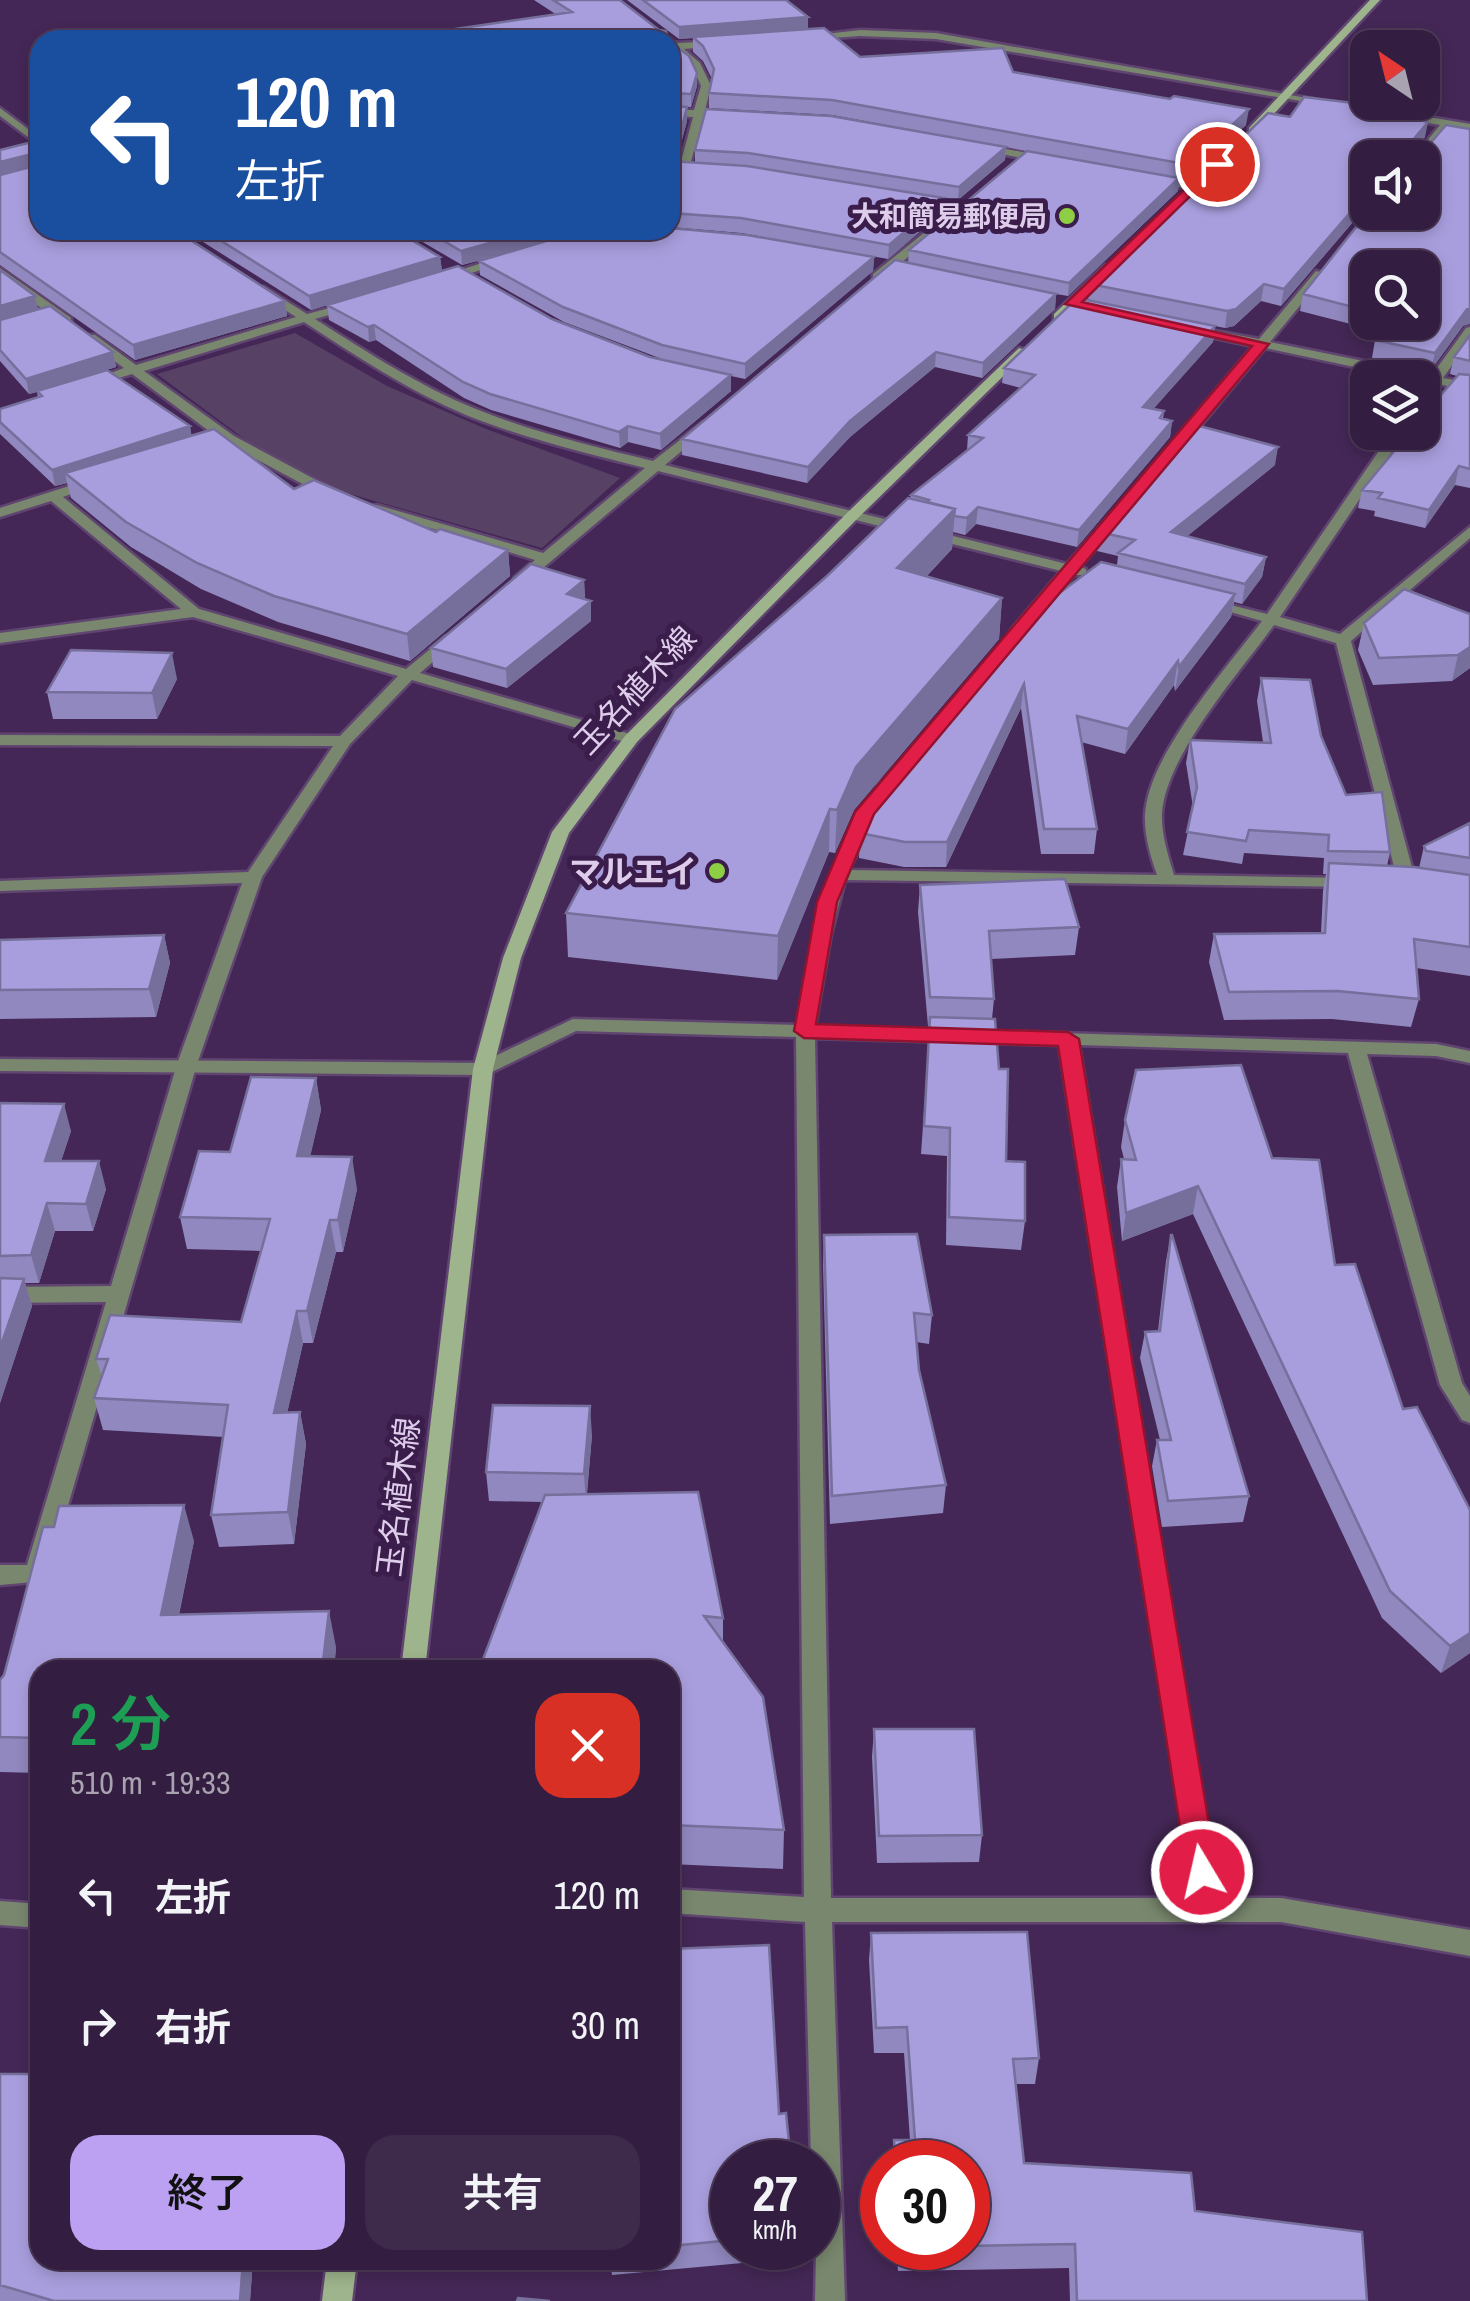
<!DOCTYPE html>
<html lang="ja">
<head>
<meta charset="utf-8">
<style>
	body { margin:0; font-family:"Archivo Narrow","Noto Sans JP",sans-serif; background:#3e2a4b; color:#f1f3f6; height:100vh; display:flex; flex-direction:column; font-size:38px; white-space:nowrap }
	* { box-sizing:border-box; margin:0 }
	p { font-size:32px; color:#a9a2b1 }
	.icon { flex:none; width:55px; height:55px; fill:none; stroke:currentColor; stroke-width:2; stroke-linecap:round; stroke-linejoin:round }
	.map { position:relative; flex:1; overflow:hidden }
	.panel { position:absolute; left:30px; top:1660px; width:650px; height:610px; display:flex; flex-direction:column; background:#331d40; border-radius:30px; box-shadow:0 5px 15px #0003,0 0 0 2px #4e3b59 }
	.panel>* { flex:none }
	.top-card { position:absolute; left:30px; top:30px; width:650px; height:210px; border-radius:30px; box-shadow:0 5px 15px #0003,0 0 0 2px #4e3b59; background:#1a4fa0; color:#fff; overflow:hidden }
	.needle { width:65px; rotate:325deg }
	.buttons { position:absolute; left:1350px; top:30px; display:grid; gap:20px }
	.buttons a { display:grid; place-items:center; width:90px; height:90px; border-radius:20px; background:#331d40; box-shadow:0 5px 15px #0003,0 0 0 2px #4e3b59; font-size:50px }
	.speed { position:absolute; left:710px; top:2140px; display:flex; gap:20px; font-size:50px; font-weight:700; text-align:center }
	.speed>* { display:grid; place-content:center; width:130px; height:130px; border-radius:50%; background:#331d40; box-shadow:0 5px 15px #0003,0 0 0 2px #4e3b59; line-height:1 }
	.speed small { font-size:25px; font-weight:400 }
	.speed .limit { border:15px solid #d22; background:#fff; color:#111 }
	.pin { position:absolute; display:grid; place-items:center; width:85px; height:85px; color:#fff; margin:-42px; border:5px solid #fff; border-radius:50%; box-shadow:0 2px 10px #0007 }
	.me { position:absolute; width:110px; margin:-55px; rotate:351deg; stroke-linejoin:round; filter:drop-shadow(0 0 8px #0008) }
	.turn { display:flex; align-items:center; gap:35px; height:210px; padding:0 40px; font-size:45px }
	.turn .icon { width:130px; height:130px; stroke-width:2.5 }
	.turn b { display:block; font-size:70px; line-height:85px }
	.round { display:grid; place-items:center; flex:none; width:105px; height:105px; border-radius:30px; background:#3e2a4b }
	.overview { display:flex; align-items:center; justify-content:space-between; height:170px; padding:0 40px }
	h1 { font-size:60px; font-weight:600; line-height:75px; color:#1e9e55 }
	.primary-button { display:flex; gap:20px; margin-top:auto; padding:20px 40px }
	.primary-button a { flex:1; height:115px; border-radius:30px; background:#bca0f2; color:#111; font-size:40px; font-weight:600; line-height:115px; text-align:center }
	.primary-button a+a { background:#3e2a4b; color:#f1f3f6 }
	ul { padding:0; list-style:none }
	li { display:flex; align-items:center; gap:30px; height:130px; padding:0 40px }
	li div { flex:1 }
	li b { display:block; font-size:38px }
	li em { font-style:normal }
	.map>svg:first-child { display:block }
	.green { fill:#574265 }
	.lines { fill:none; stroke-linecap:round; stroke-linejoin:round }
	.minor-casing { stroke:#604571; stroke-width:5 }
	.tertiary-casing { stroke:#604571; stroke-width:5 }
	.secondary-casing { stroke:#604571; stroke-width:5 }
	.minor { fill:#79876e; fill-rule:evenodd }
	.tertiary { fill:#79876e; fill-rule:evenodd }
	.secondary { fill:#9eb48c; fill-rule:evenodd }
	.wall { fill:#9088be; fill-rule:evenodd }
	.shaded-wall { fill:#766f9b }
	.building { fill:#a89edd; stroke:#766f9b; stroke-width:2.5 }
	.route { fill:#e11d48; stroke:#92132f; stroke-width:2.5 }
	.poi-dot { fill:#8dce44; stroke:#3a1d4b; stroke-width:4 }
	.labels { text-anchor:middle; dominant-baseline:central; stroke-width:10; stroke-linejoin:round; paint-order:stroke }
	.far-poi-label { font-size:28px; font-weight:bold; fill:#decdea; stroke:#3a1d4b; text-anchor:end }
	.street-label { font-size:32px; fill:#decdea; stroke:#3a1d4b }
	.poi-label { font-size:32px; font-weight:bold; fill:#decdea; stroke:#3a1d4b; text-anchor:end }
</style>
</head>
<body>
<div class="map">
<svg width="1470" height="2301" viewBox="0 0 1470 2301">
	<rect width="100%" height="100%" fill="#442756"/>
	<!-- green -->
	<path class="green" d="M295,333L387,386L486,429L620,478L542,548L343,492L254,446L157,374Z"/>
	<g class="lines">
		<!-- minor casing -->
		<g class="minor-casing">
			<path id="minor" d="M860,30L936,33L1335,103L1330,106L936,39L860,36L805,40L800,37Z
				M670,41L678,43L719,41L716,46L684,49L700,63L711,86L705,110L733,114L728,117H703L689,169L684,172L679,169L693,117L670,116V110H694L701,86L692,66L670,50Z
				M0,108L40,138V146L0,116Z
				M1393,111L1470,124V130L1450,127L1422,159L1413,158L1440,125L1389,116L1388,114Z
				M979,144L1049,157L1054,160L1049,163L975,149L974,147Z
				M1152,176L1194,184L1200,187L1194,190L1148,181L1146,179Z
				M920,197L964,206L966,208L960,211L916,202L914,200Z
				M924,233L934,235L881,280H873V274Z
				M506,255L510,257V261L442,282L436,278Z
				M0,268L71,318V324H63L0,278Z
				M1316,271L1326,274L1270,342L1432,375L1466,328L1470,327V340L1443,378L1470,383V391L1438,384L1422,402V388L1427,382L1422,378H1406L1265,348L1183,447H1173V441L1253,346L1183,331V325L1259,339Z
				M264,287L307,314L356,301V307L315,319C367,352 419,386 476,409C532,432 594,447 653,461L703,422L710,426L708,429L665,465L1067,564L1109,516L1121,519L1080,567L1086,569V575H1074L1024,633L1019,635L1011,630L1061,571L658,471L524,584H514V578L535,560L365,508L377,505L543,553L645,468C586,453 523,438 466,415C409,391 356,356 304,322L144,371L234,436L335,490V496H325L224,442L132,374L93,386L87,382L124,368L87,341V335H95L136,365L296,317L260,294V288Z
				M1392,432H1405L1280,617L1340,634L1470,527V538L1351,641L1417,886L1414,890H1402L1399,886L1336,643L1274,625C1240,672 1166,755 1162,813C1161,834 1168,855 1174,875L1350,878L1359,883L1356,887L845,880L831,934L815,1026L1436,1044L1470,1051V1063L1436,1056L1367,1054L1462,1383L1470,1396V1423L1462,1420L1440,1385L1348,1053L1079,1045L1219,1898H1281L1470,1930V1956L1281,1922H832L845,2301H815L818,2162H811L805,1922L670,1913V1889L804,1897L796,1037L576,1031L490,1073L483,1075L473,1069L476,1065L573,1019L797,1025C812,934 825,859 881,782L887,781L895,786L876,813L849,870L1157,875C1150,855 1144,834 1145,814C1149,754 1226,669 1262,621L1199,603L1206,599L1267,614ZM815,1038L1059,1045L1193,1898H831Z
				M88,480L100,483L63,497L199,609L406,669L446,636H456V642L420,673L637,736L639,739L631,744L625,742L412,680L350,744L262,877L197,1064L48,1574L44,1581L0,1585V1565H27L106,1302L0,1303V1287L111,1286L177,1064L242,883L0,891V881L248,872L333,746L0,745V735L340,736L398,676L193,617L0,643V633L181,609L51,501L0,517V508Z
				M0,1901L40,1904V1928L0,1925Z"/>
		</g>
		<!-- tertiary casing -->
		<g class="tertiary-casing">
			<path id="tertiary" d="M0,1059L483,1063L493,1069L483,1075L0,1071Z"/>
		</g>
		<!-- secondary casing -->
		<g class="secondary-casing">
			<path id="secondary" d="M1370,0H1380L1257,132H1249V128Z
				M1105,265L1115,268L1062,320H1054V314Z
				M1019,348L1029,351L858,518L637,742L569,833L521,958L493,1069L425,1670H401L473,1069L503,958L552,832L625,736L848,512Z
				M327,2260H357L352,2301H322Z"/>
		</g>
		<!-- minor -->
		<use href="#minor" class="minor"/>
		<!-- tertiary -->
		<use href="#tertiary" class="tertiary"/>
		<!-- secondary -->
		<use href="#secondary" class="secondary"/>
	</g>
	<!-- wall -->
	<path class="wall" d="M534,0H620L659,30L557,15Z
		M627,0H786L808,17V29L860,57L1013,72L1246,125L1188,181L1179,179L1178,191L1068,296L1056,294L1055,309L982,378L935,367L850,437L807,483L682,455V439L908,263L909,250L1036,153L1006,147L1005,160L958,200L773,170L943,212L888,259L741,233L670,227V42L697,86L691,107H681L687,121L676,162L695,163V150L984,143L832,115L709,108V93L712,79L703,61L693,52V38L679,39Z
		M1290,117L1418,120L1425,137L1418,146L1463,326L1431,370L1372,358L1375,340L1382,332L1300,311L1303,294L1422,212L1368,158V208H1365L1281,306L1261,301L1234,326L1225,328L1215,326L1213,342L1153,409L1164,411L1163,419L1172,421L1170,437L1077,547L976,524L965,535L953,532L952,549L926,577L1002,598L999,639L854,810L835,853L829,852L777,980L568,957L566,913L827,576L910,498L911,495L967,450L968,435L1021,388L1002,383L1004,368L1088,300L1090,284ZM1368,268L1422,322H1368Z
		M0,150L285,301L287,316L135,360L0,265Z
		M184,230H395L440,257L442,271L552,319L650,357L662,359L564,322L480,275L479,261L503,254L462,265L402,230H670L874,257L873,271L745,379L731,376V391L661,450L628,442L620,448L491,410L464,398L376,340L369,342L329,320L327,305L311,310ZM617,231L563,237L573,234Z
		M0,270L35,296L38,310L113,352L116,367L75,380L190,426L191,435L294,489L436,532L508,550L510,576L410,661L278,622L201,589L131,547L71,498L67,483L55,486L0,434V409L38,397L37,392L29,394L0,361Z
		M1470,334V488L1455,485L1425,528L1374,516L1375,511L1358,508L1362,490L1457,376L1450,374L1454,357Z
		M1275,465L1187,536L1266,557L1262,577L1242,604L1234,602L1231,617L1175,691L1174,685L1125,754L1081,742L1097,829L1094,854H1041L1021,708L946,867H904L859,858L860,833L1117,565L1118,556L1097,551L1099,532Z
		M584,580L585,600L591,621L507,688L433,667L431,648Z
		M1470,614V668L1452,681L1373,685L1358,650L1364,623Z
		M1261,678L1321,736L1346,795L1390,852L1387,866L1419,868L1424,846L1470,823V976L1416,968L1419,999L1411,1027L1332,1019L1224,1020L1209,962L1214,934L1321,933L1323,891L1326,874H1323L1324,858L1244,853L1242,864L1183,855L1193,807L1186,763L1190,740L1263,742L1257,701Z
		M177,679L157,719H53L47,692Z
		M920,885L1079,927L1075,955L991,959L994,999L992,1019L1006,1161L1025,1221L1021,1250L946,1245L947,1156L921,1154L930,1026H928L918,912Z
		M164,935L170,963L156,1017L0,1019V940Z
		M316,1078L321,1110L310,1156L357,1189L343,1252H336L313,1343H303L287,1413L300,1412L306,1444L294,1544L219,1547L211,1515L224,1437L103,1430L94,1398L102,1377L96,1359L241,1322L261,1251L187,1249L180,1217L230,1152Z
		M0,1103L71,1131L61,1161L106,1189L93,1231H55L39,1283H25L32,1306L0,1403Z
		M1125,1120L1272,1158L1335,1265L1403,1409L1470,1510V1653L1441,1673L1382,1618L1193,1214L1122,1241L1117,1187L1121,1159H1124L1121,1147Z
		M824,1235L932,1315L929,1344L916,1342L919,1370L946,1485L943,1513L830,1524L823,1264Z
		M1171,1235L1249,1496L1243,1522L1162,1527L1152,1466L1157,1440H1160L1140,1358L1145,1332L1158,1331L1166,1261Z
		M592,1435L587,1494L723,1618V1642L784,1830L783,1869L670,1864V1670L542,1502L489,1501L486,1472Z
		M194,1541L179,1615L336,1647L334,1670H40V1773L0,1772V1680Z
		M874,1729L982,1835L979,1862L877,1863L872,1757Z
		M871,1933L1039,2058L1035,2084H1016L1024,2163L1195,2211L1367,2301H1070L1069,2268L898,2271L896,2248H968V2162L910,2140L904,2053H874L869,1960Z
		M670,1949L732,2162V2248H798L797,2258L612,2275L610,2260H670Z
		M0,2074L253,2260L250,2301H0Z"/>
	<!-- shaded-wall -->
	<path class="shaded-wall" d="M808,17V30L679,39V27Z
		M697,73V86L691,107V94Z
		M687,107V121L676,162L670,163V149Z
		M1249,109L1246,125L1188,181L1190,165Z
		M1428,122L1425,137L1410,156L1413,140Z
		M1006,147L1005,160L958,200L959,187Z
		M40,152V167L0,176V162Z
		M1179,178L1178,191L1068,296L1069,283Z
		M1368,192L1365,208L1281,306L1284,289Z
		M944,198L943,212L888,259L889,245Z
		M536,230H573V234L462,265L461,251Z
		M440,257L442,271L311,310L309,296Z
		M874,257L873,271L745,379V364Z
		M1264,284L1261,301L1234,326L1225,328L1227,311Z
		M1056,294L1055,309L982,378L983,363Z
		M35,296L38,310L0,321V306Z
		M285,301L287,316L135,360L133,345Z
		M1470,308V324L1463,326L1431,370L1435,353L1467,309Z
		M374,325L376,340L369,342L368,327Z
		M1215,326L1213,342L1141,423L1143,407Z
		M113,352L116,367L29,394L26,379Z
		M936,352L935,367L850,437L807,483L808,467L850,421Z
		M731,375V391L661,450L660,434Z
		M1172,421L1170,437L1077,547L1079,530Z
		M190,426L193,443L65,473L67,483L55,486L52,470Z
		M628,426V442L620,448L619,432Z
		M1278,447L1275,465L1168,552L1171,532Z
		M1459,466L1455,485L1425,528L1429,510Z
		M978,507L976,524L965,535L967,518Z
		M955,509L952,549L895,609L897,568Z
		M508,550L510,576L410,661L407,634Z
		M1266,557L1262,577L1242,604L1245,584Z
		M584,580L585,600L567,594Z
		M1235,594L1231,617L1175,691L1179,667Z
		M1002,598L999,639L854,810L835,853L837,810L856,767Z
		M591,601V621L507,688L506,669Z
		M1470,647V668L1452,681L1458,655Z
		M172,653L177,679L157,719L152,693Z
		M1178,661L1174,685L1125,754L1128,729Z
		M1024,684L1021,708L946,867L947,842Z
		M830,809L829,852L777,980L778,936Z
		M164,935L170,963L156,1017L149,989Z
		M316,1078L321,1110L303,1188L297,1156Z
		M64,1104L71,1131L52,1189L45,1161Z
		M352,1157L357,1189L343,1252L338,1220Z
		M99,1161L106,1189L93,1231L86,1204Z
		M1198,1186L1193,1214L1122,1241L1126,1213Z
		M47,1203L55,1231L39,1283L31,1255Z
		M330,1220L336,1252L313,1343L307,1311Z
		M24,1279L32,1306L0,1403V1348Z
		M297,1311L303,1343L280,1445L274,1413Z
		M590,1406L592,1435L586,1502L584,1474Z
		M300,1412L306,1444L294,1544L288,1512Z
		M184,1505L194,1541L171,1651L161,1615Z
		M329,1611L336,1647L334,1670H322Z
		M1470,1633V1653L1441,1673L1450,1646Z
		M243,2260H253L250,2301H240Z"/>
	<!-- building -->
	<path class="building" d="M553,0H620L659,30L666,31L668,40H380L572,12Z
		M643,0H786L808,17L679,27Z
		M824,28L860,57L1003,48L1013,72L1170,99L1174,96L1249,109L1190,165L832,100L709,93L714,69L703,46L693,37Z
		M670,42L689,56L697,73L691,94L670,93Z
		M1304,97L1420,111L1415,119L1428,122L1413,140L1416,146H1428L1446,125L1470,129V308L1467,309L1435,353L1375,340L1390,322H1422V268H1368V311L1303,294L1368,212H1422V158H1368V192L1284,289L1264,284L1236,309L1227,311L1090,284L1268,113L1290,117Z
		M670,106L687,107L676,149H670Z
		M706,109L831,116L1006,147L959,187L748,153L695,150Z
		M40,140V230H175L285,301L133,345L0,252V175L38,165L40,152L0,162V150Z
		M1027,151L1179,178L1069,283L909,250Z
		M670,161L747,166L944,198L889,245L741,218L670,213Z
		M670,228L747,235L874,257L745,364L662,345L563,307L479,261L556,238L622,230H670Z
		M204,230H395L440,257L309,296Z
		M425,230H536L461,251Z
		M895,260L1056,294L983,363L936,352L850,421L808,467L682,439Z
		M458,266L552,319L650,357L731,375L660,434L628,426L619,432L490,394L463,382L374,325L368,327L327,305Z
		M0,270L35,296L0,306Z
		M1077,298L1215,326L1143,407L1164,411L1160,418L1172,421L1079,530L978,507L967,518L954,516L955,509L927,502L929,500L911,495L983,438L968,435L1035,375L1004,368Z
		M50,306L113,352L26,379L0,350V320Z
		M1470,335V361L1454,357Z
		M107,370L190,426L52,470L0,422V409L42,396L37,391Z
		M1459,374L1470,375V469L1459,466L1429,510L1378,498L1382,493L1362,490L1410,432H1422V417Z
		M1192,424L1278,447L1171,532L1266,557L1245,584L1118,553L1135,540L1099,532Z
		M214,429L294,489L314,480L436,532L440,529L508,550L407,634L274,596L197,563L126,522L65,473Z
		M908,498L955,509L897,568L1002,598L856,767L837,810L830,809L778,936L566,913L675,709L827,576Z
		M1101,562L1235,594L1179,667L1178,661L1128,729L1077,716L1097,829H1044L1024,684L947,842H905L860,833L877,790L1022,621Z
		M531,564L584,580L567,594L591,601L506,669L431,648Z
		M1404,589L1470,614V647L1458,655L1379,658L1364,623Z
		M71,650L172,653L152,693L47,692Z
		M1261,678L1310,680L1321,736L1346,795L1382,792L1390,852L1328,851L1329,835L1249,830L1246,841L1187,832L1197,787L1190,740L1271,743Z
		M1470,823V858L1426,851L1424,846Z
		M1329,863L1414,867L1470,875V947L1414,939L1419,999L1338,991L1229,992L1214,934L1325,933Z
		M1065,879L1079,927L989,931L994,999L930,997L920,885Z
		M164,935L149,989L0,990V940Z
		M930,1017L995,1019L999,1069H1008L1006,1161L1025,1162V1221L949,1217L950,1128L924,1126Z
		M1241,1065L1272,1158L1319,1160L1335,1265L1355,1264L1403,1409L1417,1407L1470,1510V1633L1450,1646L1390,1591L1198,1186L1126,1213L1121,1159L1136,1160L1125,1120L1136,1070Z
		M251,1077L316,1078L297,1156L352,1157L338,1220H330L307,1311H297L274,1413L300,1412L288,1512L211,1515L228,1405L94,1398L108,1359H96L110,1315L241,1322L270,1219L180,1217L199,1151L230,1152Z
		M0,1103L64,1104L45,1161H99L86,1204L47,1203L31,1255L0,1256Z
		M917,1234L932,1315L914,1313L919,1370L946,1485L832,1496L824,1235Z
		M1171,1235H1172L1249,1496L1168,1501L1157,1440H1171L1145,1332L1160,1331Z
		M0,1278L24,1279L0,1348Z
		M493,1405L590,1406L584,1474L486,1472Z
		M698,1492L723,1618L704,1616L763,1697L784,1830L670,1825V1670H479L545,1495Z
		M184,1505L161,1615L329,1611L322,1670H40V1738L0,1737V1680L4,1675L43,1527H54L59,1506Z
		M874,1729H974L982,1835L879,1836Z
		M1027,1932L1039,2058L1013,2059L1024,2163L1191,2173L1195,2211L1362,2232L1367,2301H1077L1075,2244L968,2246V2162H895L894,2140H915L907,2027L876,2028L871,1933Z
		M769,1945L779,2114L786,2113L791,2162H732V2240L670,2246V1949Z
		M0,2074H40V2260H243L240,2301H54L0,2285Z
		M518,2298L550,2301H517Z"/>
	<!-- route -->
	<path class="route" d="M1213,162L1223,164L1082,302L1269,344L874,814L837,902L816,1024L1068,1032L1079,1039L1217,1872L1213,1882L1202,1886L1192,1882L1187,1872L1058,1046L804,1038L794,1031L817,902L855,812L1252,346L1065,304Z"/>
	<!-- markers -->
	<g class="poi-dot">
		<circle cx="1067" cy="216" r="10"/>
		<circle cx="717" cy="871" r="10"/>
	</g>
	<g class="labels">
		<!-- far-poi labels -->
		<g class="far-poi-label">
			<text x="1047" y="216">大和簡易郵便局</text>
		</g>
		<!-- street labels -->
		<g class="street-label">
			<text transform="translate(635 690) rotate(-47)">玉名植木線</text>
			<text transform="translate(398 1497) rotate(-83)">玉名植木線</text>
		</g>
		<!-- poi labels -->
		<g class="poi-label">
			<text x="697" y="871">マルエイ</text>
		</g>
	</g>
</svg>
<div class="buttons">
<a><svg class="needle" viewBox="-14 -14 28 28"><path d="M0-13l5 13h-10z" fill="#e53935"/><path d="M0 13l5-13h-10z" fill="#a9a2b1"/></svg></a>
<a><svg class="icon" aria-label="sound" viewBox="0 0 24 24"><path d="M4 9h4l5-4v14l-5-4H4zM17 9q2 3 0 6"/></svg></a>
<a><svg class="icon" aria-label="search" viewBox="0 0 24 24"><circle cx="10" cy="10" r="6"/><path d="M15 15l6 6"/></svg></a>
<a><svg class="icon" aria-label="layers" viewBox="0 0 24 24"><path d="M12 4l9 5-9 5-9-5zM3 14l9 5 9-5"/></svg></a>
</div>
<div class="speed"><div>27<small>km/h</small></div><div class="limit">30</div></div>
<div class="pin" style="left:1217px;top:164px;background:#d93025"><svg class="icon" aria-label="arrive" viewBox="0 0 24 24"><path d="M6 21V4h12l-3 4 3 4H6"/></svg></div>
<svg class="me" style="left:1202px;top:1872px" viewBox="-20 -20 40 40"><circle r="17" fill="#e11d48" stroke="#fff" stroke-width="3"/><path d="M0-11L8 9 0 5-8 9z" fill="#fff"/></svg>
<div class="top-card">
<div class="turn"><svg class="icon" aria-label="left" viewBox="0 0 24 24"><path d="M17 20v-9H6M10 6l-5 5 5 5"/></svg><div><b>120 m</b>左折</div></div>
</div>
<section class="panel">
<div class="overview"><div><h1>2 分</h1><p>510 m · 19:33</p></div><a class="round" style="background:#d93025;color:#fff"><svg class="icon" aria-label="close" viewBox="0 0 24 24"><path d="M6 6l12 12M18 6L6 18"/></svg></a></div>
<ul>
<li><svg class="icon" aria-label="left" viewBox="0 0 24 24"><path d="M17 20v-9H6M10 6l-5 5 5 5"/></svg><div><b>左折</b></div><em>120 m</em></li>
<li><svg class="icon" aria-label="right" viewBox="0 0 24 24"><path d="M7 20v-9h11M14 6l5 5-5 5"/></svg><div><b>右折</b></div><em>30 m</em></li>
</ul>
<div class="primary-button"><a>終了</a><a>共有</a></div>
</section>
</div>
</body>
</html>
